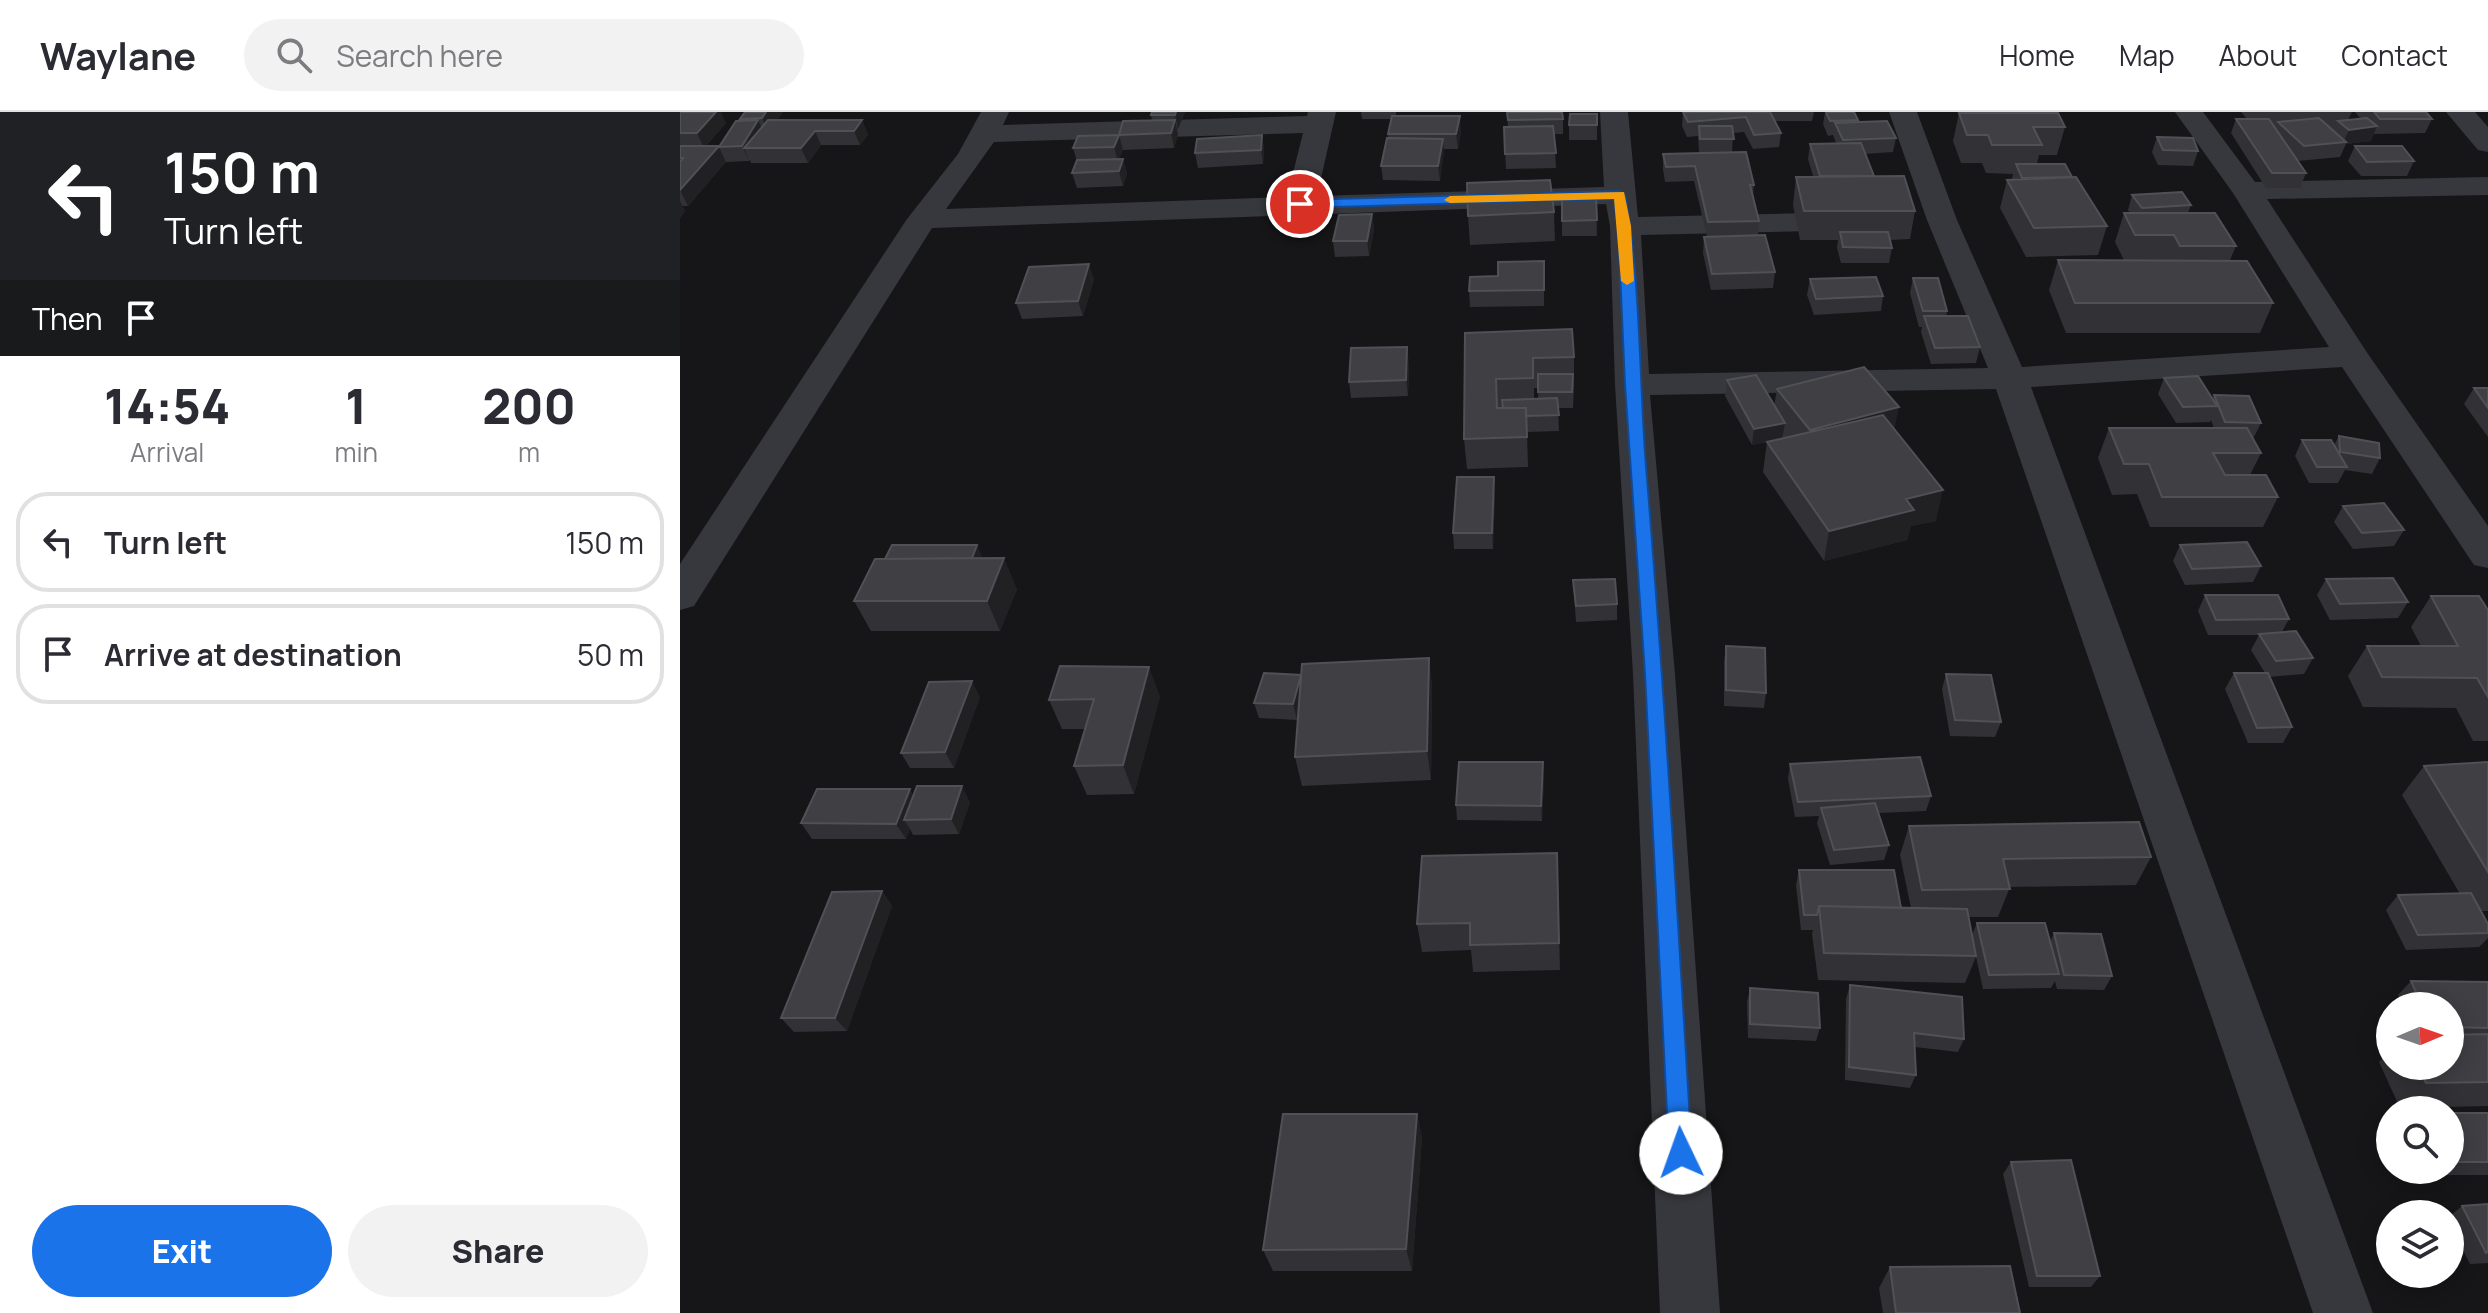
<!DOCTYPE html>
<html lang="en">
<head>
<meta charset="utf-8">
<style>
	body { margin:0; font-family:Manrope,sans-serif; background:#f2f2f3; color:#2b2b33; height:100vh; display:flex; flex-direction:column; font-size:30px; white-space:nowrap }
	* { box-sizing:border-box; margin:0 }
	p { font-size:26px; color:#7c7c81 }
	.icon { flex:none; width:44px; height:44px; fill:none; stroke:currentColor; stroke-width:2; stroke-linecap:round; stroke-linejoin:round }
	.map { position:relative; flex:1; overflow:hidden }
	.sheet { display:flex; flex-direction:column; background:#fff; width:680px }
	.sheet>* { flex:none }
	.guide { background:#202124; color:#fff; overflow:hidden }
	.needle { width:52px; rotate:88deg }
	.buttons { position:absolute; left:1696px; top:880px; display:grid; gap:16px }
	.buttons a { display:grid; place-items:center; width:88px; height:88px; border-radius:50%; background:#fff; box-shadow:0 4px 20px #0003; font-size:40px }
	.pin { position:absolute; display:grid; place-items:center; width:68px; height:68px; color:#fff; margin:-34px; border:4px solid #fff; border-radius:50%; box-shadow:0 2px 8px #0007 }
	.me { position:absolute; width:88px; margin:-44px; rotate:357deg; stroke-linejoin:round; filter:drop-shadow(0 0 6px #0008) }
	.turn { display:flex; align-items:center; gap:28px; height:168px; padding:0 32px; font-size:36px }
	.turn .icon { width:104px; height:104px; stroke-width:2.5 }
	.turn b { display:block; font-size:56px; line-height:68px }
	.then { display:flex; align-items:center; height:76px; padding:0 32px; background:#0003; gap:16px; font-size:30px }
	.eta { display:flex; justify-content:space-evenly; align-items:center; height:136px; text-align:center }
	.eta b { font-size:48px; font-weight:800; line-height:56px }
	.primary-button { display:flex; gap:16px; margin-top:auto; padding:16px 32px }
	.primary-button a { flex:1; height:92px; border-radius:48px; background:#1a73e8; color:#fff; font-size:32px; font-weight:800; line-height:92px; text-align:center }
	.primary-button a+a { background:#f2f2f3; color:#2b2b33 }
	ul { padding:0; list-style:none }
	li { display:flex; align-items:center; gap:24px; height:100px; margin:0 16px 12px; padding:0 16px; border:4px solid #e1e1e2; border-radius:32px }
	li div { flex:1 }
	li b { display:block; font-size:30px }
	li em { font-style:normal }
	header { display:flex; align-items:center; gap:48px; box-sizing:border-box; height:112px; padding:0 40px; background:#fff; border-bottom:2px solid #e1e1e2 }
	header strong { font-size:38px }
	nav { display:flex; gap:44px; margin-inline-start:auto; font-size:28px }
	.search { width:560px; height:72px; background:#f2f2f3; display:flex; align-items:center; gap:20px; box-sizing:border-box; padding:0 28px; border-radius:44px; color:#7c7c81; font-size:30px }
	main { display:flex; flex:1; min-height:0 }
	.map>svg:first-child { display:block }
	.lines { fill:none; stroke-linecap:round; stroke-linejoin:round }
	.minor { fill:#37383d; fill-rule:evenodd }
	.wall { fill:#323236; fill-rule:evenodd }
	.shaded-wall { fill:#212124 }
	.building { fill:#3f3f44; stroke:#4f5156; stroke-width:2 }
	.route { fill:#1a73e8; stroke:#114b97; stroke-width:2 }
	.slow { fill:#f59e0b }
</style>
</head>
<body>
<header>
<strong>Waylane</strong>
<div class="search"><svg class="icon" aria-label="search" viewBox="0 0 24 24"><circle cx="10" cy="10" r="6"/><path d="M15 15l6 6"/></svg>Search here</div>
<nav><a>Home</a><a>Map</a><a>About</a><a>Contact</a></nav>
</header>
<main>
<section class="sheet">
<div class="guide">
<div class="turn"><svg class="icon" aria-label="left" viewBox="0 0 24 24"><path d="M17 20v-9H6M10 6l-5 5 5 5"/></svg><div><b>150 m</b>Turn left</div></div>
<div class="then">Then<svg class="icon" aria-label="arrive" viewBox="0 0 24 24"><path d="M6 21V4h12l-3 4 3 4H6"/></svg></div>
</div>
<div class="eta">
<div><b>14:54</b><p>Arrival</p></div>
<div><b>1</b><p>min</p></div>
<div><b>200</b><p>m</p></div>
</div>
<ul>
<li><svg class="icon" aria-label="left" viewBox="0 0 24 24"><path d="M17 20v-9H6M10 6l-5 5 5 5"/></svg><div><b>Turn left</b></div><em>150 m</em></li>
<li><svg class="icon" aria-label="arrive" viewBox="0 0 24 24"><path d="M6 21V4h12l-3 4 3 4H6"/></svg><div><b>Arrive at destination</b></div><em>50 m</em></li>
</ul>
<div class="primary-button"><a>Exit</a><a>Share</a></div>
</section>
<div class="map">
<svg width="1808" height="1201" viewBox="0 0 1808 1201">
	<rect width="100%" height="100%" fill="#161618"/>
	<g class="lines">
		<!-- minor -->
		<path class="minor" d="M301,0H329L323,13L627,4L628,0H656L637,84L924,75L920,0H948L958,105L1175,100L1186,103L1190,109L1186,115L1175,118L961,123L969,262L1308,256L1247,108L1209,0H1237L1277,108L1342,255L1649,235L1553,81L1495,0H1523L1575,70L1808,65V83L1587,87L1688,242L1808,414V456L1794,453L1662,255L1351,275L1693,1201H1633L1316,277L970,283L995,562L1040,1201H980L953,562L935,273L930,114L926,92L252,116L14,494L0,498V452L227,107L278,42ZM623,21L607,85L266,97L314,30Z
			M1766,0H1795L1808,15V40L1798,38Z"/>
	</g>
	<!-- wall -->
	<path class="wall" d="M0,0L46,11L26,34H39L61,9L60,7L65,0L98,8H182L188,23L180,33H141L128,51H71L70,48L69,49L46,50L8,94H2L5,99L0,106Z
		M505,0L498,17H497L498,22L494,36L443,38L439,47H443L447,62L443,74L397,76L392,61L397,50L393,36L439,23L472,8L471,3Z
		M681,0H716V4L781,19L778,37H763L760,69L703,68L701,54L708,26V22L711,7H682Z
		M827,0L883,7V22H874L876,56L826,57L824,15H828Z
		M1003,0H1134L1132,9H1095L1101,21L1099,35L1073,37L1064,20L1053,21L1052,41L1074,73L1073,84L1079,109L1078,123L1095,160L1093,176L1031,178L1023,141L1024,125H1027L1014,69L985,70L983,57V42L1019,41L1018,24L1007,25L1002,14Z
		M1145,0H1174L1178,8V10L1216,26L1213,40L1185,42L1194,64L1235,99L1230,127L1210,128L1212,136L1209,151H1161L1157,136L1158,128H1120L1113,93L1116,65L1133,64L1128,47L1130,32L1156,31L1153,23L1148,24L1143,12Z
		M1295,0L1347,1L1385,15L1377,43H1359L1357,52L1392,65L1427,114L1418,143L1346,145L1320,96L1327,68L1332,67L1333,62L1306,61L1302,51H1281L1273,29L1279,1H1295Z
		M1561,0H1672L1668,8L1681,7L1675,0H1746L1752,7L1745,21L1694,22L1691,29L1666,32L1660,45L1618,49L1626,61L1620,76H1586L1551,21L1556,7H1567Z
		M917,2V28H889V13Z
		M582,23L584,38L583,52L518,56L515,41Z
		M1477,25L1518,39L1513,54L1478,53L1472,40Z
		M1675,34L1734,49L1727,64H1681L1668,49Z
		M1452,83L1511,93L1508,101L1556,134L1550,148L1593,191L1580,221H1386L1369,178L1378,148H1444L1435,130L1444,101H1450L1448,98Z
		M882,85H916L917,124H882Z
		M874,100L875,129L790,133L788,104Z
		M692,102L694,118L689,144L655,145L653,129Z
		M864,149V194L790,195L789,179L818,164Z
		M1233,166L1267,199L1266,204L1300,235L1296,251L1251,252L1241,220L1242,215H1239L1230,181Z
		M414,167L403,204L342,207L336,191Z
		M1130,167L1203,184L1201,199L1134,203L1127,183Z
		M785,221L894,245V275L893,296H878L879,319L847,320L848,355L787,357L784,327ZM854,276H858V287H854Z
		M729,251L728,284L671,286L669,270Z
		M1484,266L1532,286L1534,283L1581,311L1573,327L1581,341L1570,363L1598,385L1583,415H1470L1457,382L1432,383L1418,346L1429,316H1534L1531,308L1530,310L1496,311L1478,282Z
		M1047,268L1094,294L1097,277L1214,317L1256,409L1231,414L1227,428L1144,449L1083,360L1087,330L1072,333L1045,284Z
		M1794,276H1808V325L1784,292Z
		M1659,324L1700,346L1692,362L1665,358L1658,371H1629L1615,344L1622,328L1654,333Z
		M815,381L813,437H774L773,421Z
		M1663,394L1724,418L1714,434L1673,437L1654,410Z
		M1500,433L1581,454L1573,470L1505,473L1493,449Z
		M303,446L337,477L320,519H191L174,489Z
		M1646,467L1728,490L1718,506L1650,508L1637,483Z
		M893,468L937,492V508L896,510Z
		M1525,483L1609,507L1602,520L1633,546L1624,562L1589,565L1612,615L1603,631H1568L1545,577L1554,561H1585L1571,538L1579,523H1528L1518,499Z
		M1751,484L1808,498V629H1793L1776,596L1683,595L1668,564L1687,534H1741L1731,515Z
		M1046,534L1086,581L1084,596L1044,594V550Z
		M749,546L752,576L751,668L622,674L615,645L618,604L617,608L579,606L574,591L621,563Z
		M1266,562L1321,610L1315,625L1270,624L1262,577Z
		M480,584L454,682L407,683L394,654L405,617H382L369,588Z
		M300,585L274,656H230L221,641Z
		M1808,650V799H1801L1808,812V826L1799,835L1726,838L1706,798L1718,783L1780,782L1722,683L1744,654Z
		M1110,652L1251,684L1246,699L1198,701L1209,733L1204,748L1150,753L1137,711L1139,704L1115,705L1108,667Z
		M864,666L862,709L777,708L776,693Z
		M233,683L290,690L279,722L233,723L230,717L226,727H132L121,711Z
		M1229,714L1471,745L1456,773L1330,775L1318,805H1288L1292,823L1297,811L1370,830L1374,821L1432,864L1424,878L1377,877L1375,869L1371,876L1303,877L1296,845L1285,871L1138,868L1132,822L1133,818H1121L1116,773L1119,758L1221,796H1231L1220,743Z
		M877,741L880,858L793,860L791,838L742,840L737,812Z
		M202,779L212,794L167,919L114,920L101,906Z
		M1731,869L1808,870V994L1720,996L1699,950L1710,938V954H1770V894H1723L1718,883Z
		M1170,873L1284,927L1278,940L1235,935L1236,963L1230,976L1165,968L1166,887Z
		M1070,876L1140,916L1136,929L1068,926L1067,890Z
		M1770,1001H1808V1063H1744L1742,1058H1770Z
		M737,1002L742,1026L732,1159H593L583,1138Z
		M1331,1050L1420,1164L1411,1175H1349L1323,1062Z
		M1808,1092V1151L1790,1152L1770,1113V1104L1782,1094Z
		M1210,1155L1340,1201H1203L1199,1176Z"/>
	<!-- shaded-wall -->
	<path class="shaded-wall" d="M36,0H41L46,11L24,36L17,21Z
		M86,0H103L89,21L82,6Z
		M496,0H505L498,17L495,3Z
		M780,4L781,19L778,37L776,22Z
		M78,8L85,23L64,36L69,49L62,34Z
		M182,8L188,23L180,33L174,19Z
		M495,8L498,22L494,36L491,21Z
		M1697,14L1691,29L1666,32V30L1663,31L1669,18Z
		M135,19L141,33L128,51L121,36Z
		M439,23L443,38L438,50L434,35Z
		M582,23L584,38L583,52L581,38Z
		M763,27L764,41L760,69L758,54Z
		M39,35L46,50L8,94L0,78Z
		M443,47L447,62L443,74L439,59Z
		M0,89L5,99L0,106Z
		M692,102L694,118L689,144L687,129Z
		M409,152L414,167L403,204L398,189Z
		M727,235L729,251L728,284L726,268Z
		M1219,295L1213,325L1125,348L1130,318Z
		M1105,311L1102,327L1072,333L1074,317Z
		M814,365L815,381L813,437L812,421Z
		M1263,378L1256,409L1231,414L1227,428L1144,449L1149,419L1226,387Z
		M297,433L304,449L287,457Z
		M324,446L337,477L320,519L307,489Z
		M749,546L752,576L751,668L747,639Z
		M469,555L480,584L454,682L443,653Z
		M621,563L624,578L617,608L613,592Z
		M292,569L300,585L274,656L265,640Z
		M863,650L864,666L862,709L861,694Z
		M282,674L290,690L279,722L271,707Z
		M230,677L239,693L224,708L230,717L226,727L216,712Z
		M202,779L212,794L167,919L155,906Z
		M737,1002L742,1026L732,1159L726,1137Z"/>
	<!-- building -->
	<path class="building" d="M0,0H36L17,21H0Z
		M65,0H86L82,6L60,7Z
		M472,0H496L495,3H471Z
		M827,0H882L883,7L828,8Z
		M1003,0H1090L1101,21L1074,23L1066,5L1008,10Z
		M1146,0H1174L1178,8L1150,9Z
		M1296,0H1346L1347,1H1297Z
		M1694,0H1746L1752,7H1700Z
		M1279,1H1378L1385,15H1353L1362,33H1312L1308,23H1287Z
		M890,2H917V13H889Z
		M712,4H780L776,22H708Z
		M1639,6L1666,30L1624,34L1598,10Z
		M1687,6L1697,14L1669,18L1658,9Z
		M1556,7H1589L1626,61H1592Z
		M78,8L62,34L39,35L56,9Z
		M88,8H182L174,19H135L121,36H64Z
		M495,8L491,21L439,23L443,9Z
		M1207,9L1216,26L1163,28L1155,11Z
		M873,14L876,41L825,42L824,15Z
		M1019,14H1052L1054,27H1020Z
		M439,23L434,35L393,36L398,24Z
		M582,23L581,38L515,41L517,27Z
		M1477,25L1513,26L1518,39L1483,38Z
		M707,26L763,27L758,54H701Z
		M1181,31L1194,64H1140L1130,32Z
		M0,34H39L0,78V50L3,46H0Z
		M1675,34H1722L1734,49L1687,50Z
		M1066,40L1074,73H1070L1079,109L1028,110L1015,54L986,55L983,42Z
		M443,47L439,59L392,61L397,48Z
		M1336,52H1385L1392,65L1342,66Z
		M1224,64L1235,99H1124L1116,65Z
		M1396,65L1427,114L1354,116L1327,68Z
		M870,68L874,100L788,104L787,71Z
		M1502,80L1511,93L1462,96L1452,83Z
		M882,85H916L917,108L882,109Z
		M1444,101H1535L1556,134H1500L1494,123H1455Z
		M692,102L687,129H653L659,103Z
		M1160,120H1208L1212,136L1163,135Z
		M1085,123L1095,160L1032,162L1024,125Z
		M1378,148L1567,149L1593,191H1395Z
		M864,149V178L789,179L790,165L818,164V150Z
		M409,152L398,189L336,191L349,155Z
		M1196,165L1203,184L1136,187L1130,167Z
		M1233,166H1258L1267,199H1243Z
		M1244,204H1288L1300,235L1255,236Z
		M892,217L894,245L853,246V266L816,267L817,296H846L847,325L784,327L785,221Z
		M727,235L726,268L669,270L671,236Z
		M1184,255L1219,295L1130,318L1097,277Z
		M858,262H893L892,280H858Z
		M1076,263L1105,311L1074,317L1047,268Z
		M1518,264L1537,294L1503,295L1484,266Z
		M1794,276H1808V296Z
		M1534,283L1569,284L1581,311L1545,310Z
		M877,286L879,303L846,304V296H823L822,288Z
		M1203,303L1263,378L1226,387L1234,398L1149,419L1087,330Z
		M1429,316H1567L1581,341H1533L1545,363H1586L1598,385H1482L1469,352H1444Z
		M1659,324L1699,331L1700,346L1660,340Z
		M1622,328H1651L1667,355H1637Z
		M777,365H814L812,421H773Z
		M1704,391L1724,418L1682,421L1663,394Z
		M1567,430L1581,454L1512,457L1500,433Z
		M212,433H297L292,446L205,447Z
		M324,446L307,489H174L195,447Z
		M1713,466L1728,490L1660,492L1646,467Z
		M935,467L937,492L896,494L893,468Z
		M1525,483H1598L1609,507L1536,508Z
		M1751,484H1799L1808,498V585L1797,566L1702,565L1687,534H1778Z
		M1616,519L1633,546L1596,549L1579,522Z
		M1046,534L1085,536L1086,581L1046,578Z
		M749,546L747,639L615,645L622,552Z
		M380,554L469,555L443,653L394,654L414,587L369,588Z
		M584,561L621,563L613,592L574,591Z
		M1554,561H1588L1612,615L1577,616Z
		M1266,562L1311,563L1321,610L1275,608Z
		M292,569L265,640L221,641L249,570Z
		M1240,645L1251,684L1118,690L1110,652Z
		M779,650H863L861,694L776,693Z
		M1808,650V760L1744,654Z
		M237,674H282L271,707L224,708Z
		M137,677H230L216,712L121,711Z
		M1195,691L1209,733L1154,738L1141,696Z
		M1459,710L1471,745L1323,747L1330,777L1242,778L1229,714Z
		M877,741L879,831L790,833V811L737,812L742,744Z
		M1119,758H1214L1221,796L1139,794L1137,803H1124Z
		M202,779L155,906H101L152,780Z
		M1791,781L1808,812V821L1738,823L1718,783Z
		M1139,794L1287,797L1296,844L1144,841Z
		M1297,811H1365L1379,862L1309,863Z
		M1374,821L1421,822L1432,864L1384,863Z
		M1731,869L1808,870V916L1770,915V894H1742Z
		M1170,873L1282,885L1284,927L1234,921L1236,963L1169,955Z
		M1070,876L1138,881L1140,916L1070,912Z
		M1808,922V970L1746,971L1738,954H1770V923Z
		M1770,1001H1808V1050H1770Z
		M603,1002H737L726,1137L583,1138Z
		M1391,1048L1420,1164H1357L1331,1050Z
		M1808,1092V1140L1806,1141L1782,1094Z
		M1330,1154L1340,1201H1216L1210,1155Z"/>
	<!-- route -->
	<path class="route" d="M939,79L945,83C961,169 959,266 966,354C985,583 998,812 1012,1041L1009,1049L1001,1053L993,1049L989,1041L965,562L945,273L938,114L934,87L620,96L614,92L620,88Z"/>
	<!-- slow -->
	<path class="slow" d="M944,80L951,114L954,169L947,173L941,169L934,87L770,91L764,88L770,84Z"/>
</svg>
<div class="buttons">
<a><svg class="needle" viewBox="-14 -14 28 28"><path d="M0-13l5 13h-10z" fill="#e53935"/><path d="M0 13l5-13h-10z" fill="#7c7c81"/></svg></a>
<a><svg class="icon" aria-label="search" viewBox="0 0 24 24"><circle cx="10" cy="10" r="6"/><path d="M15 15l6 6"/></svg></a>
<a><svg class="icon" aria-label="layers" viewBox="0 0 24 24"><path d="M12 4l9 5-9 5-9-5zM3 14l9 5 9-5"/></svg></a>
</div>
<div class="pin" style="left:620px;top:92px;background:#d93025"><svg class="icon" aria-label="arrive" viewBox="0 0 24 24"><path d="M6 21V4h12l-3 4 3 4H6"/></svg></div>
<svg class="me" style="left:1001px;top:1041px" viewBox="-20 -20 40 40"><circle r="19" fill="#fff"/><path d="M0-13L10 11 0 6-10 11z" fill="#1a73e8"/></svg>
</div>
</main>
</body>
</html>
